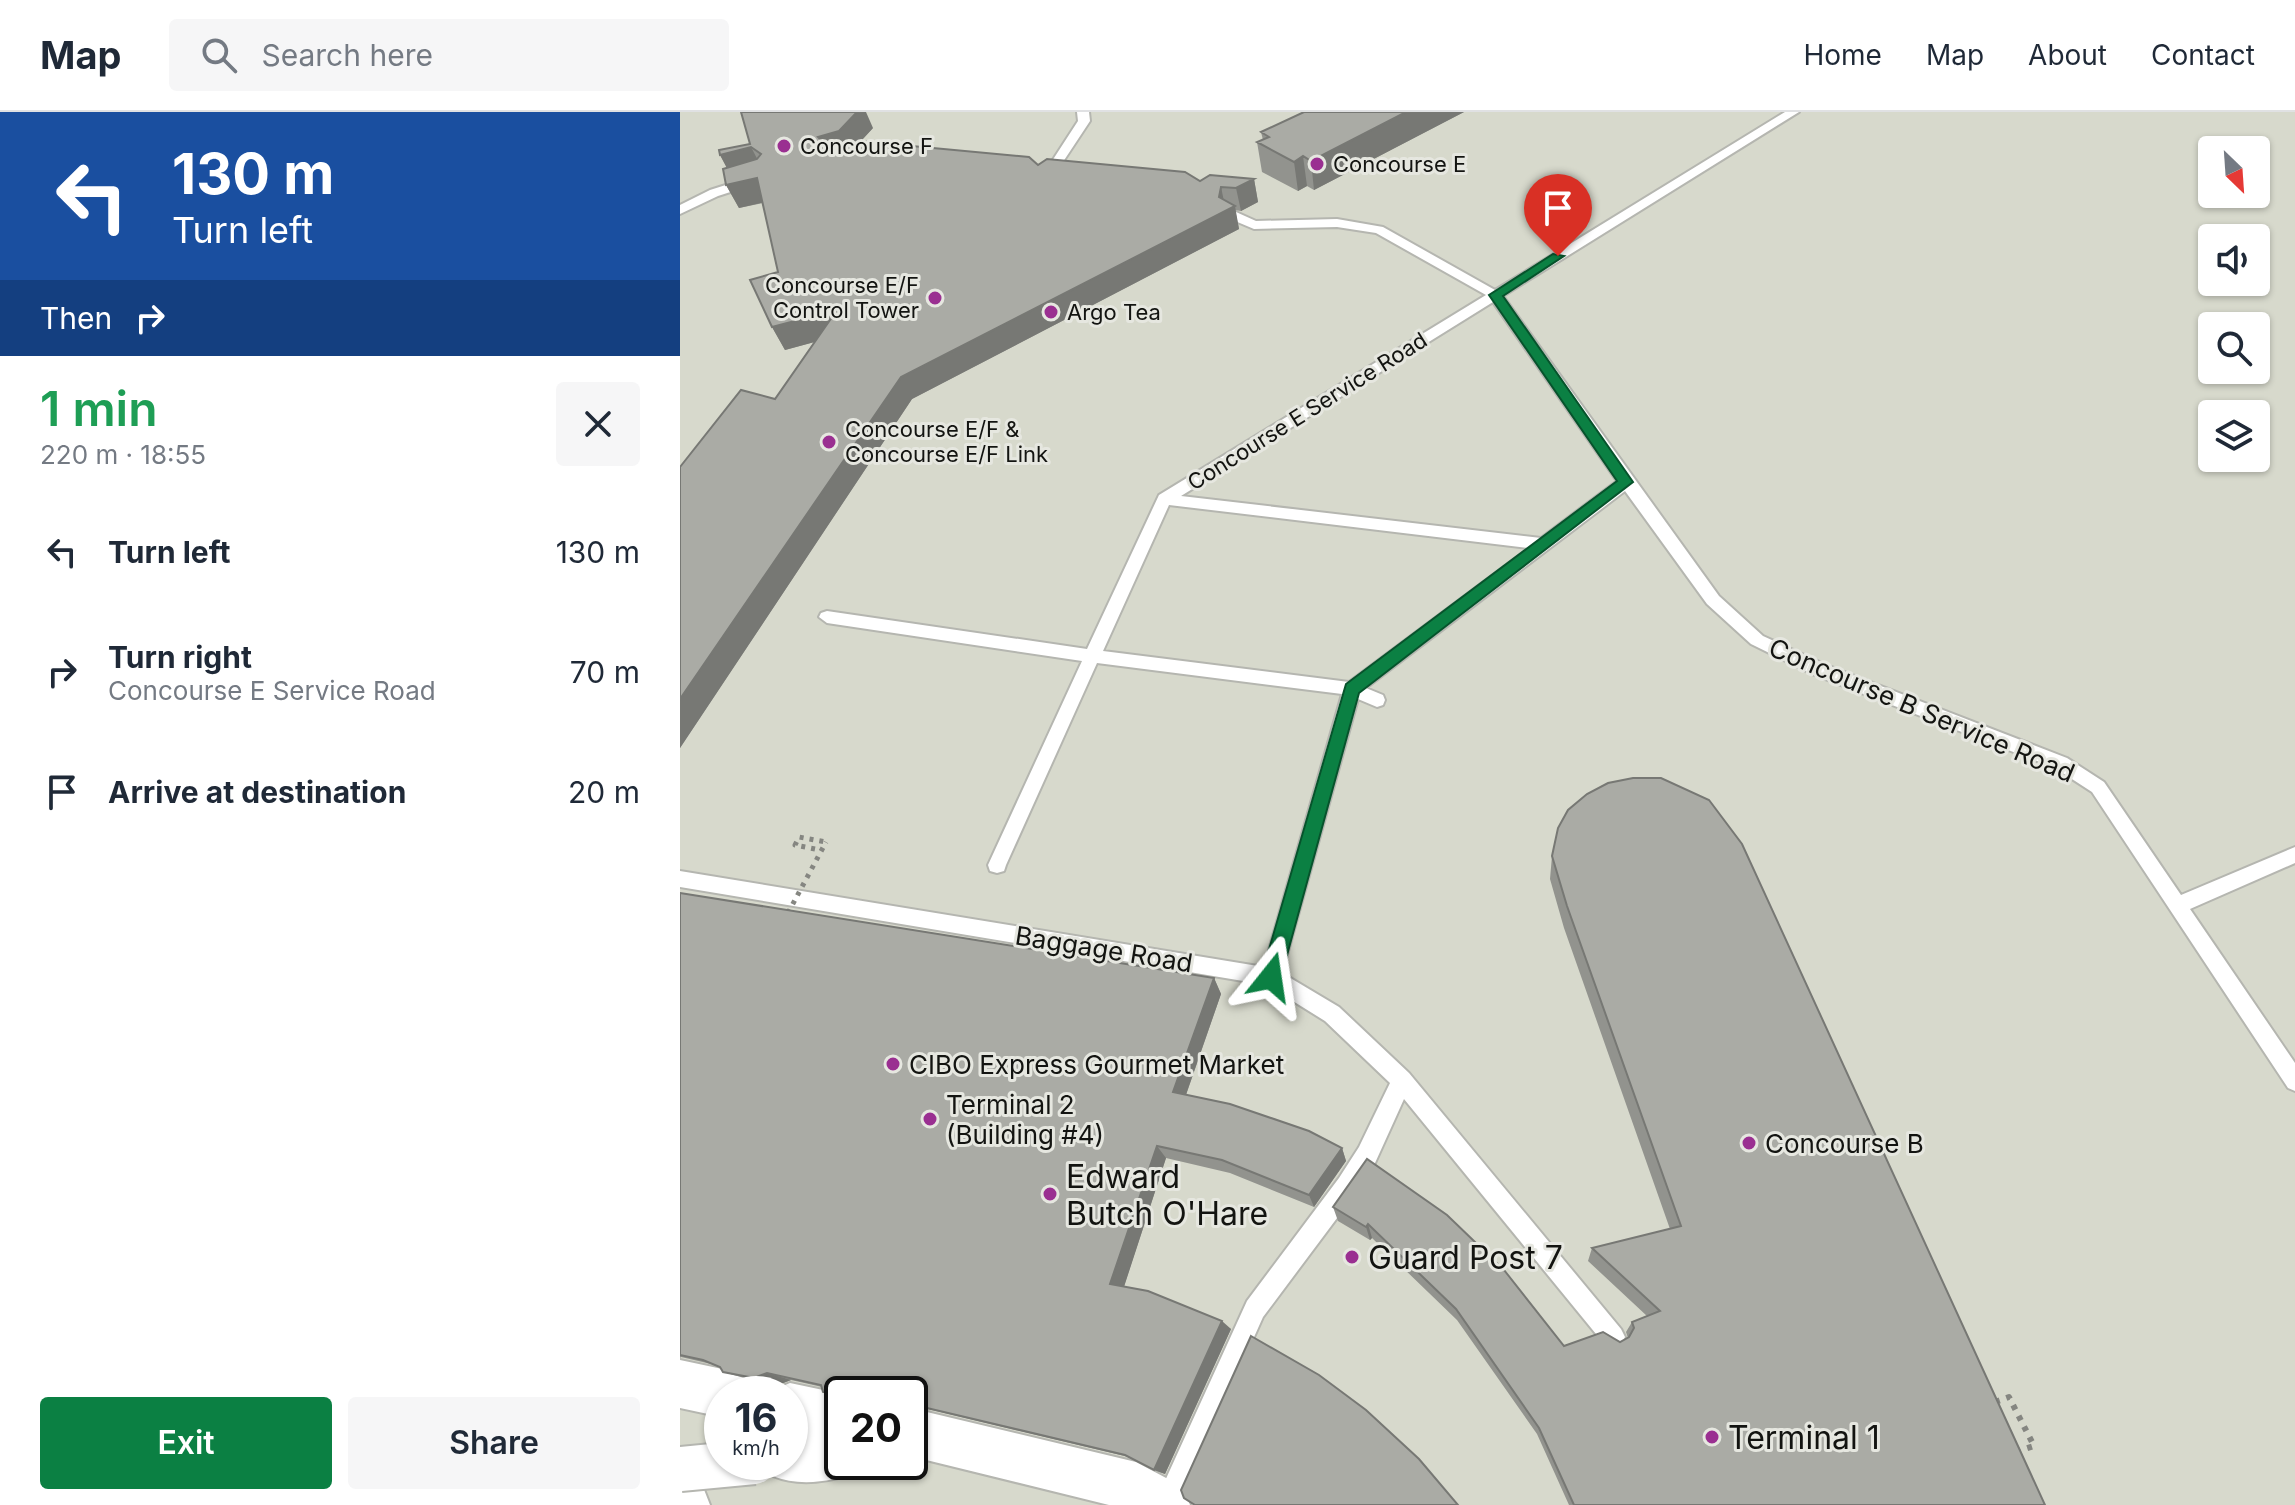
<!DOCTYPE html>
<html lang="en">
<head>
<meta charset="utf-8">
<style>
	body { margin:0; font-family:Inter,sans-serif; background:#f6f6f7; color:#1f2937; height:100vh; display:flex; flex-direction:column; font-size:30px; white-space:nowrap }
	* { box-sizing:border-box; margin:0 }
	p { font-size:26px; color:#747a83 }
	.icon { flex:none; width:44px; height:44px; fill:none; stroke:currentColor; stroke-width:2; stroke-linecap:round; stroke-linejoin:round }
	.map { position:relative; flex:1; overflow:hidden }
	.drawer { display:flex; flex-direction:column; background:#fff; width:680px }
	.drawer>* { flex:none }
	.guide { background:#1a4fa0; color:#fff; overflow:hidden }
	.needle { width:52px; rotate:155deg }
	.fabs { position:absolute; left:1518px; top:24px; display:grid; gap:16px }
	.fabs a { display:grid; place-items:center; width:72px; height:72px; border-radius:8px; background:#fff; box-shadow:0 2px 6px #0004; font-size:40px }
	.speed { position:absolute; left:24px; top:1264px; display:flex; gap:16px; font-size:40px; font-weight:700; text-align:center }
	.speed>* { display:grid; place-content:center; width:104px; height:104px; border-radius:50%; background:#fff; box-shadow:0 2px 6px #0004; line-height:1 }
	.speed small { font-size:20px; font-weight:400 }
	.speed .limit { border:4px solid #111; border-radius:12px; background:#fff; color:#111 }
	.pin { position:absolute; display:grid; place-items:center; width:68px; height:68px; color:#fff; margin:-82px -34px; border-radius:50% 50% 50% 0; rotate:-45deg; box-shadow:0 0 8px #0007 }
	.pin .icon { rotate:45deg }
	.me { position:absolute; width:88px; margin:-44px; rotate:15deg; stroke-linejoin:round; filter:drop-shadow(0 0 6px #0008) }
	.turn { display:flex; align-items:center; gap:28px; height:168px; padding:0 40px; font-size:36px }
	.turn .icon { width:104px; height:104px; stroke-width:2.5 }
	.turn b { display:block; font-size:56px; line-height:68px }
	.then { display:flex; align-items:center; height:76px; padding:0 40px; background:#0003; gap:16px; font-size:30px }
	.round { display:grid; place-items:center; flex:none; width:84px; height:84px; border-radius:8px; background:#f6f6f7 }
	.headline { display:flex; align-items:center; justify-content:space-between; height:136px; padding:0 40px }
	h1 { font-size:48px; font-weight:600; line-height:60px; color:#1e9e55 }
	.action { display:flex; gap:16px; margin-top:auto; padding:16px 40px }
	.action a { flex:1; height:92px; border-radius:8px; background:#0b8043; color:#fff; font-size:32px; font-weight:600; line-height:92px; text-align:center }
	.action a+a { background:#f6f6f7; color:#1f2937 }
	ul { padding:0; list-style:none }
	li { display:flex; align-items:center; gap:24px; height:120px; padding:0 40px }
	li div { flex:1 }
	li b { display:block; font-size:30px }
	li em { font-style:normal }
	header { display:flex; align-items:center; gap:48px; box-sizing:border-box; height:112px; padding:0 40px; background:#fff; border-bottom:2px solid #e0e1e3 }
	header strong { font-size:38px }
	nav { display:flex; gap:44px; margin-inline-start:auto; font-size:28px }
	.search { width:560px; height:72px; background:#f6f6f7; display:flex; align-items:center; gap:20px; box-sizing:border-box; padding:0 28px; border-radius:8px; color:#747a83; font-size:30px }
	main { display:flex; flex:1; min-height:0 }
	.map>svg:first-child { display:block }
	.built { fill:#d7d9cc; fill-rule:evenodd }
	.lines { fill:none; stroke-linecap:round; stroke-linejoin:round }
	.lane-casing { stroke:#b5b6b0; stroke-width:4 }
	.street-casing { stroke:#b5b6b0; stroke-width:4 }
	.path-far1 { stroke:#858681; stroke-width:5; stroke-dasharray:4 6; stroke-linecap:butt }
	.path { stroke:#858681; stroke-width:6; stroke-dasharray:5 7; stroke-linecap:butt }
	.lane { fill:#fff; fill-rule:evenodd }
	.street { fill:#fff; fill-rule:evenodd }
	.street-bridge-casing { stroke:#b5b6b0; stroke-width:48; stroke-linecap:butt }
	.path-bridge-far1 { stroke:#858681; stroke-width:5; stroke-dasharray:4 6; stroke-linecap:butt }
	.path-bridge { stroke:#858681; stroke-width:6; stroke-dasharray:5 7; stroke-linecap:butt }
	.street-bridge { stroke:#fff; stroke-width:44 }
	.wall { fill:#92938e }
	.shaded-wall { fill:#777874 }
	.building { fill:#aaaba5; stroke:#777874; stroke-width:2 }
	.route { fill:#0b8043; stroke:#07532c; stroke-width:2 }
	.poi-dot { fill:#9a2f91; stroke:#e6e7e0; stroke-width:3 }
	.labels { text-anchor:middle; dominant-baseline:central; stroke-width:6; stroke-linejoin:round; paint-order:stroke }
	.far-poi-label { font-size:22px; fill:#131411; stroke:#e6e7e0; text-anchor:start }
	.far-street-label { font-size:22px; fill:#131411; stroke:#e6e7e0 }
	.street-label { font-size:26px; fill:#131411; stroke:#e6e7e0 }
	.poi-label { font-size:26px; fill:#131411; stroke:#e6e7e0; text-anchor:start }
	.near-poi-label { font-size:32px; fill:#131411; stroke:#e6e7e0; text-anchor:start }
</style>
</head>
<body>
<header>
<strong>Map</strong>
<div class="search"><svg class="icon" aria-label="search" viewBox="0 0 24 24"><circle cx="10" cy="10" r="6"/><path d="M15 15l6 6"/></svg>Search here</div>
<nav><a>Home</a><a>Map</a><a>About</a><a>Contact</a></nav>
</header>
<main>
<section class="drawer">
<div class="guide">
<div class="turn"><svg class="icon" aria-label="left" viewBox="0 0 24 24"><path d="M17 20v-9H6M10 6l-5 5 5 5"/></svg><div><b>130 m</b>Turn left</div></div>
<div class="then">Then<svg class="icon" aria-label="right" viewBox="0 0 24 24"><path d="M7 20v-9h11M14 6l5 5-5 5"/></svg></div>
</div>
<div class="headline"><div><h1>1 min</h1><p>220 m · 18:55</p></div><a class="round"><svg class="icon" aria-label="close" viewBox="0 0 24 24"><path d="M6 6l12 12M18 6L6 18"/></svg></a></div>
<ul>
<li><svg class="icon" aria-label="left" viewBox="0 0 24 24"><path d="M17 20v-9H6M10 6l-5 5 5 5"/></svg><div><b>Turn left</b></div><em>130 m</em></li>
<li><svg class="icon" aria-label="right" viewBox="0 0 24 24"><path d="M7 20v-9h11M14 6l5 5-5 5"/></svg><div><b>Turn right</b><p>Concourse E Service Road</p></div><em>70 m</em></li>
<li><svg class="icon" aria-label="arrive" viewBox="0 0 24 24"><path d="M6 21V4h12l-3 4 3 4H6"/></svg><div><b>Arrive at destination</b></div><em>20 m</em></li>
</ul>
<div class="action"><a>Exit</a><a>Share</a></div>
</section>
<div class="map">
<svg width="1615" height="1393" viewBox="0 0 1615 1393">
	<rect width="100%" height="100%" fill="#e6e7e0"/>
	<!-- built -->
	<path class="built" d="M0,0H1615V1393H0ZM1532,38H1576V82H1532ZM1532,126H1576V170H1532ZM1532,214H1576V258H1532ZM1532,302H1576V346H1532ZM42,1282H110V1350H42ZM162,1282H230V1350H162Z"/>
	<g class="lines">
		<!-- lane casing -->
		<g class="lane-casing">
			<path id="lane" d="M397,0H409L410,9L371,68H363L361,66L398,9Z
				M1105,0H1119L823,184L1039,484L1083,524L1144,552L1387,646L1424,670L1501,783L1615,735V751L1510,797L1615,951V979L1608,976L1412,680L1375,656L1132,562L1071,532L1027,492L945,379L686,576L703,583L705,588L703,593L697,595L678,587L602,861L659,895L729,961L941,1217L945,1225L941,1233L933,1237L925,1233L724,987L695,1051L675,1082L583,1205L499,1393H474L567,1189L659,1066L679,1035L710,971L645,909L587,873L0,775V759L584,855L662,582L417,551L326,753L324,759L317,761L310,759L308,753L402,549L147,511L139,505L141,501L147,499L407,537L479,383L806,183L696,121L657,115L574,117L548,106V100H556L576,109L657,107L703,115L815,178ZM813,190L937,369L861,426L501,384ZM489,393L849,436L669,570L423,539Z
				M71,65L77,69L75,72L38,84L0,102V93L30,78Z"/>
		</g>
		<!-- street casing -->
		<g class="street-casing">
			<path id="street" d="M0,1248L47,1258L64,1265L71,1282H42V1305L0,1296Z
				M110,1271L162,1282V1350H183L179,1359C153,1370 119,1375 93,1364L87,1350H110V1323L122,1321L110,1319V1282H91L93,1278Z
				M230,1296L456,1350L503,1375L510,1393H429L230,1344Z
				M0,1367L23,1375L30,1393H0Z"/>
		</g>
		<!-- path-far1 -->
		<path class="path-far1" d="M135,737L115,733L119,725L146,730"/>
		<!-- path -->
		<path class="path" d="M1315,1290L1329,1285L1354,1334L1335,1340"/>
		<!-- lane -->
		<use href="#lane" class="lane"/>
		<!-- street -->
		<use href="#street" class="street"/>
		<!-- street-bridge casing -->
		<g class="street-bridge-casing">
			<path id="street-bridge" d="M0,1357L74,1350"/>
		</g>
		<!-- path-bridge-far1 -->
		<path class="path-bridge-far1" d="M108,801L146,730"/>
		<!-- path-bridge -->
		<path class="path-bridge" d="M107,803L109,799"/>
		<!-- street-bridge -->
		<use href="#street-bridge" class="street-bridge"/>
	</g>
	<!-- wall -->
	<path class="wall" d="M624,0H784L634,78L627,74L618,79L582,60L577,30L583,28L581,20Z
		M193,16L181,29L358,53L520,69L574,67L578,90L561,99L555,98L559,117L232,287L0,636V355L95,287L134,230L105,238L92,215L98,160L83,91L59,96L46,73L47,55L40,43L39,38Z
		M872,744L1365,1393H889L857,1322L777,1208L692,1126L690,1128L658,1109L653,1095L687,1047L884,1234L940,1230L948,1226L946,1220L952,1210L967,1204L908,1149L912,1136L990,1117L884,816L870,767Z
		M0,781L534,866L541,882L506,983L662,1036L666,1049L634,1095L550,1061L486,1046L444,1174L551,1217L485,1362L474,1358L449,1345L231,1293L230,1294V1282H162V1285L143,1280L142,1275L111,1268L98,1273L68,1267L43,1260L40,1255L31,1252L1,1245L0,1246Z"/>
	<!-- shaded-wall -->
	<path class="shaded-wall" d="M177,0H186L193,16L169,42L148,47L138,25Z
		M726,0H784L634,78L631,49Z
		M71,35L83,58L52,66L40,43Z
		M623,44L627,74L618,79L614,50Z
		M77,66L89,89L59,96L46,73Z
		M574,67L578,90L561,99L556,76Z
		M541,75L546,99L555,94L559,117L232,287L0,636V587L221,265L539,85Z
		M157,198L168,221L105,238L92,215Z
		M534,866L541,882L502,994L493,980Z
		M477,1034L486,1046L442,1181L430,1172Z
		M662,1036L666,1049L634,1095L629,1083Z
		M688,1112L692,1126L690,1128L686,1115Z
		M542,1209L551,1217L485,1362L474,1358Z
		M87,1261L111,1268L98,1273L74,1266Z"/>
	<!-- building -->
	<path class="building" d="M61,0H177L159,19L138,25L145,32L168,28L349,45L358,53L367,47L505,60L520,69L530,63L574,67L556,76L541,75L539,85L555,94L221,265L0,587V355L61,278L95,287L157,198L92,215L70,168L98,160L77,66L46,73L43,57L77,47L81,42L71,35L40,43L39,38L70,32Z
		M624,0H726L631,49L623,44L614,50L577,30L589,25L581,20Z
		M953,666H981L1029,688L1062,732L1365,1393H894L859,1316L776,1197L688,1112L686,1115L653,1095L687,1047L767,1103L824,1158L884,1234L923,1220L940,1230L949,1225L954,1216L952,1210L980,1199L912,1136L1001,1114L887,794L872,744L878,716L888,698L907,682L928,671Z
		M0,781L534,866L493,980L550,992L629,1019L662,1036L629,1083L542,1048L477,1034L430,1172L468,1179L542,1209L474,1358L445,1343L230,1292V1282H162V1284L143,1280L141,1273L87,1261L74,1266L43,1260L40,1255L23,1248L0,1243Z
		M571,1224L639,1263L686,1298L739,1347L778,1393H515L504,1386L501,1378Z"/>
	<!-- route -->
	<path class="route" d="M873,142L884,144L823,184L953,370L679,581L601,865L598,871L591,874L584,871L581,865L666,572L937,369L809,183Z"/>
	<!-- markers -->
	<g class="poi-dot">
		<circle cx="104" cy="34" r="8"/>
		<circle cx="637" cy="52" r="8"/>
		<circle cx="255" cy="186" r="8"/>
		<circle cx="371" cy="200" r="8"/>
		<circle cx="149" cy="330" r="8"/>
		<circle cx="213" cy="952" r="8"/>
		<circle cx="250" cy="1007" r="8"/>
		<circle cx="1069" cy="1031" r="8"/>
		<circle cx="370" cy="1082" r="8"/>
		<circle cx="672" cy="1145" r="8"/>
		<circle cx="1032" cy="1325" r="8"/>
	</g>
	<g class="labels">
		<!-- far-poi labels -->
		<g class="far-poi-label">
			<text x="120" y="34">Concourse F</text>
			<text x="653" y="52">Concourse E</text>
			<text x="239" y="173" text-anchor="end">Concourse E/F<tspan x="239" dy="25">Control Tower</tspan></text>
			<text x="387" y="200">Argo Tea</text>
			<text x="165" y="317">Concourse E/F &amp;<tspan x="165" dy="25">Concourse E/F Link</tspan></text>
		</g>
		<!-- far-street labels -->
		<g class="far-street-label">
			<text transform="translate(627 299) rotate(-32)">Concourse E Service Road</text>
		</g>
		<!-- street labels -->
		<g class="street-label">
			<text transform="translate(1242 598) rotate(23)">Concourse B Service Road</text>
			<text transform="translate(424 837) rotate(9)">Baggage Road</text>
		</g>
		<!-- poi labels -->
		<g class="poi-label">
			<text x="229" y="952">CIBO Express Gourmet Market</text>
			<text x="266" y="992">Terminal 2<tspan x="266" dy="30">(Building #4)</tspan></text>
			<text x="1085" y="1031">Concourse B</text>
		</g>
		<!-- near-poi labels -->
		<g class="near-poi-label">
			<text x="386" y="1064">Edward<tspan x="386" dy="37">Butch O'Hare</tspan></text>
			<text x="688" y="1145">Guard Post 7</text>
			<text x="1048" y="1325">Terminal 1</text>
		</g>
	</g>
</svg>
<div class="fabs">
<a><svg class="needle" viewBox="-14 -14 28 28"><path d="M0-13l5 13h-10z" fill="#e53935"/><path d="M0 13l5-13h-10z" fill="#747a83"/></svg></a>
<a><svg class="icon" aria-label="sound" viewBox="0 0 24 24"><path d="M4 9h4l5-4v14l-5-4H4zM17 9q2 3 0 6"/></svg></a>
<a><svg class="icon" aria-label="search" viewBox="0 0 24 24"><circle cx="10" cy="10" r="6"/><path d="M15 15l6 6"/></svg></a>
<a><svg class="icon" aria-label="layers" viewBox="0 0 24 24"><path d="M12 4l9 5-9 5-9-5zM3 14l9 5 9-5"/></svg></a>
</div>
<div class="speed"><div>16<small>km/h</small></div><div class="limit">20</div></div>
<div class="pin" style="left:878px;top:144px;background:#d93025"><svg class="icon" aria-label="arrive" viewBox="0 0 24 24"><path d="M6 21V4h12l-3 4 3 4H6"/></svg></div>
<svg class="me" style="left:591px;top:865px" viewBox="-20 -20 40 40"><path d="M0-17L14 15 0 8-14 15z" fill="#0b8043" stroke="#fff" stroke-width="4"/></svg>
</div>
</main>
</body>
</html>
